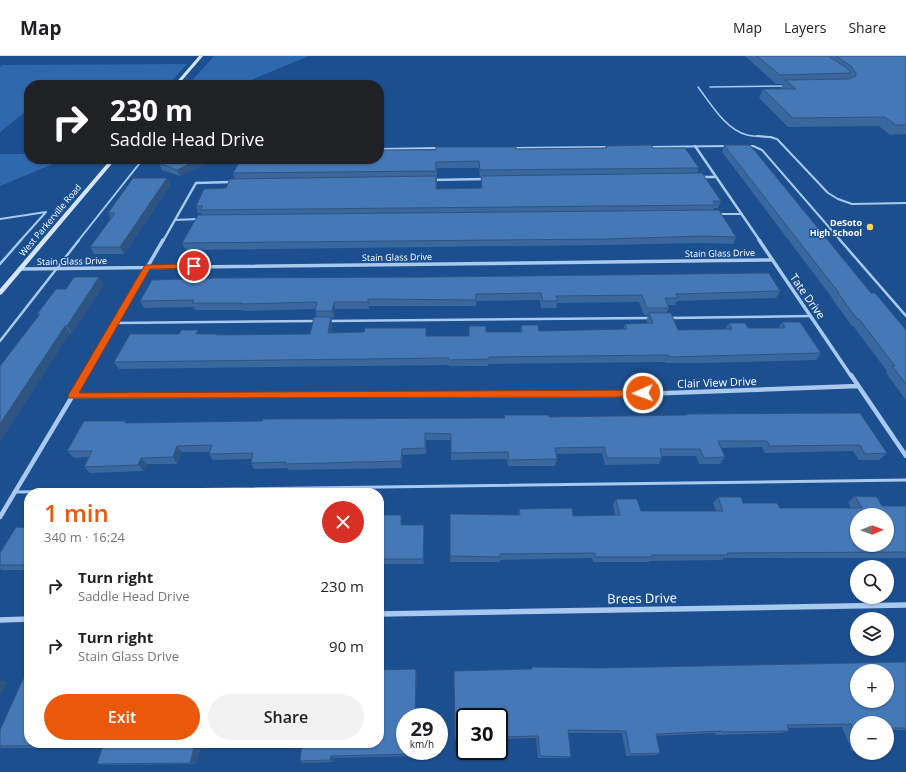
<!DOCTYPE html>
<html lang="en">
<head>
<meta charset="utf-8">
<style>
	body { margin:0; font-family:"Open Sans",sans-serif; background:#f2f2f2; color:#202124; height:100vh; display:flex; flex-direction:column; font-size:15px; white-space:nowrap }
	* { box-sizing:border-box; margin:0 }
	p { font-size:13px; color:#757577 }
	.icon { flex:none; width:22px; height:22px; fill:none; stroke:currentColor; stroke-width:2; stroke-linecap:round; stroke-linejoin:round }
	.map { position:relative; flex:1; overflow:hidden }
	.panel { position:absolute; left:24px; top:432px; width:360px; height:260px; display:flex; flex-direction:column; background:#fff; border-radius:16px; box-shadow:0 1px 3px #0004 }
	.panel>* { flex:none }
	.banner { position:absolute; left:24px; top:24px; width:360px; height:84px; border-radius:16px; box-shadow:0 1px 3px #0004; background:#202124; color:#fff; overflow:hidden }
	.needle { width:26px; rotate:89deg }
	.fabs { position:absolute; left:850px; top:452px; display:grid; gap:8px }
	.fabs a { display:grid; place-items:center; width:44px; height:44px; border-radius:50%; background:#fff; box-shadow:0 1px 3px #0004; font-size:20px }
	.speed { position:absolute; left:396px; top:652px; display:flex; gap:8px; font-size:20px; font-weight:700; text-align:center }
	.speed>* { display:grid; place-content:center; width:52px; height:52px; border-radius:50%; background:#fff; box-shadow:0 1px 3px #0004; line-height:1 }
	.speed small { font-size:10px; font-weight:400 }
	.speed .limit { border:2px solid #111; border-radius:6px; background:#fff; color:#111 }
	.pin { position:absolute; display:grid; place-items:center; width:34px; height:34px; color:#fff; margin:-17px; border:2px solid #fff; border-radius:50%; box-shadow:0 1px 4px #0007 }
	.me { position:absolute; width:44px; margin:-22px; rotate:268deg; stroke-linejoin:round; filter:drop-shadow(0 0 3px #0008) }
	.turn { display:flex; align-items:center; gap:14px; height:84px; padding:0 20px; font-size:18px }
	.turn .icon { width:52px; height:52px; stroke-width:2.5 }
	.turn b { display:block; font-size:28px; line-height:34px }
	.round { display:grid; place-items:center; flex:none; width:42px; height:42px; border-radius:21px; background:#f2f2f2 }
	.summary { display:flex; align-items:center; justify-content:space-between; height:68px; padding:0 20px }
	h1 { font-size:24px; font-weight:600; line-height:30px; color:#ea580c }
	.cta { display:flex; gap:8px; margin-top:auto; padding:8px 20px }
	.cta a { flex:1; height:46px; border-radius:24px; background:#ea580c; color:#fff; font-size:16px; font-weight:600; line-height:46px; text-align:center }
	.cta a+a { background:#f2f2f2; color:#202124 }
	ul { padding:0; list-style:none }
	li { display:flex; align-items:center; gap:12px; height:60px; padding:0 20px }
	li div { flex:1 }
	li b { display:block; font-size:15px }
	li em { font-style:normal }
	header { display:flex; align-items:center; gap:24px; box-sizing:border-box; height:56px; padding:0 20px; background:#fff; border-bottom:1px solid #e0e0e0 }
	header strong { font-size:19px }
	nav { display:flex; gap:22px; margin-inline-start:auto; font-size:14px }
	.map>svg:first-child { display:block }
	.green { fill:#2e69ad }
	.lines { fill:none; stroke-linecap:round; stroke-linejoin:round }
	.lane-far3 { stroke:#a9c9ee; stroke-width:1.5 }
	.lane-far2 { stroke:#a9c9ee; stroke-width:2 }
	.lane-far1 { stroke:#a9c9ee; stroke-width:2.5 }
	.lane { stroke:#a9c9ee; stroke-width:3 }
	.street-far3 { stroke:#a9c9ee; stroke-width:2.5 }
	.street-far2 { stroke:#a9c9ee; stroke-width:3.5 }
	.street-far1 { stroke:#a9c9ee; stroke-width:4.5 }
	.street { stroke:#a9c9ee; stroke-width:5.5 }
	.secondary { fill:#d6e6fa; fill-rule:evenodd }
	.wall { fill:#3a679d; fill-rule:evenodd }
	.shaded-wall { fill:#305480 }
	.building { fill:#4478b7; stroke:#305480; fill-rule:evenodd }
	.route { fill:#ea580c; stroke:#983908 }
	.poi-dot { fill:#ffd166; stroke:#1b4f8f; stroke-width:1.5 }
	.labels { text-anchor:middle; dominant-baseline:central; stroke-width:3; stroke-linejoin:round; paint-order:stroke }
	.far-street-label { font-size:9px; fill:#fff; stroke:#1b4f8f }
	.far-poi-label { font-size:9px; font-weight:bold; fill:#fff; stroke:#1b4f8f; text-anchor:end }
	.street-label { font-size:11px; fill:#fff; stroke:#1b4f8f }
	.near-street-label { font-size:13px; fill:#fff; stroke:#1b4f8f }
</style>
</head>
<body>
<header>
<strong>Map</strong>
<nav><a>Map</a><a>Layers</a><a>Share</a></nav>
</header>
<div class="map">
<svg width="906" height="716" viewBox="0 0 906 716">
	<rect width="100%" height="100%" fill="#1b4f8f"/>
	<!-- green -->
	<path class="green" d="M214,0H309L239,29H188Z
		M187,8L168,29H29V53L0,76V11L3,9Z
		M0,98H29V103H65L0,130Z"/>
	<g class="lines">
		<!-- lane-far3 -->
		<path class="lane-far3" d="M698,31C711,48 725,73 747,79C755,81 764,80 772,81
			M710,31L786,30"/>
		<!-- lane-far2 -->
		<path class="lane-far2" d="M757,80L770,81L777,83L828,137L838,143L852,148L906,147
			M747,90H753L762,94L841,185
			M649,91L727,90
			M513,92L609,91
			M379,93L439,92
			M718,158H742
			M0,163L46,156L20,185
			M175,164L198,163
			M78,185L143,103"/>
		<!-- lane-far1 -->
		<path class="lane-far1" d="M840,184L906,260
			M0,208L21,184
			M670,262L811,260
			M328,265L650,262
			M116,267L316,265
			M0,285L79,184"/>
		<!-- lane -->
		<path class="lane" d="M14,436L906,424"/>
		<!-- street-far3 -->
		<path class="street-far3" d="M695,90L760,185
			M701,121H716
			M431,124L486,123
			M163,185L196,127L232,126"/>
		<!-- street-far2 -->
		<path class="street-far2" d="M759,184L851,320
			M21,213L772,204
			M84,320L163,184"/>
		<!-- street-far1 -->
		<path class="street-far1" d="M851,319L906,400
			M73,340L613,339L858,330
			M0,461L85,319"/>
		<!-- street -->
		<path class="street" d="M379,558L906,549
			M0,564L29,563"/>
		<!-- secondary -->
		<path class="secondary" d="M199,0H203L178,29H174Z
			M111,103H116L2,238L0,239V233Z"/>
	</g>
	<!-- wall -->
	<path class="wall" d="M745,0H906V78L890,79L879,70L788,71L759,42L763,33H782L781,32L783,28H776Z
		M724,89L871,237L906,274V344L886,317L887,315L853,270H852L833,244V243L722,96Z
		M606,90L653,92L699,112L697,117L721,145L718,152H714L713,154L736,181L733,188L701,187L604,189L186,194L182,187L202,159L201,157H198L196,150L226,132L235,123L233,117L516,93L605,92ZM437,112H479L480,121H481V132L437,133Z
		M159,107L205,108L180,120L162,114Z
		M167,122L170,129L124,198H94L90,191L111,163L108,157Z
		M152,224L780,235L776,242L677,245L675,249H668L669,252L666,257L678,274L725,273L729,267L748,272H778L782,266L821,297L816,304L703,307H666L665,306L488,308V310H449V309L119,313L114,306L200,278H217L218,279L310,278L317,261L315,255V253L244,255L243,254H195L194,251L144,252L140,245ZM540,244L541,252H556L557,247L639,246L644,259H649L646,264L648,267L625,268L623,273L539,275L521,269L520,276H486L469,270V280H426L331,277L332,268L331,262H334L335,253H369V250H476V245Z
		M104,228L72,277H70L0,385V310L38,260L37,258L66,233Z
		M860,357L887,397L879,404H859L853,395L765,397L762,391L721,392L725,401L720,408H699L696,400H662V402L659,408L605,409L602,397L556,398L557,403L555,410H508L507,403L451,404V384H426V398L403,399L402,412L288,414V412L254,413L251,407L252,403L213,404L209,398V396H182L177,408H147L144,415L90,417L84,411L89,401L74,402L67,395L128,367L504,362V359L549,361L686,359L687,358Z
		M855,440L882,450H906V502H724L722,504L650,505L648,506H593L592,502L500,504V506H450V458L518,459L519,453L573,460L615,459L613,449L616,443L641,455H716L713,447L718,441L743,447L780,452H851L848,446Z
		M379,459H401L402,465V469L424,475V508H379Z
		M29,472V514H2L0,513V497Z
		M906,606V674H887V667H857V695H852L842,671L788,672L789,675L781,677L716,679L715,677L656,680L660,697L655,699L626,700L622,677H568L571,701L568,702H538L536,682L499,683V661H465V684H455L454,615L531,613L532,611L599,612Z
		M416,613L417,617L415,661H405V695H415V700L334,702L333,706L303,707L300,705Z
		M0,674L29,687H248V688L201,689L196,708L105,709L97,708L103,692H0Z"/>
	<!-- shaded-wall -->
	<path class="shaded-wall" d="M199,103H203L205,108L180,120L177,114Z
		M167,122L170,129L124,198L120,191Z
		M99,221L104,228L72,277L67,270Z
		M368,243L369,250V253L368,246Z
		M334,246L335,253L334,262L332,255Z
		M331,261L332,268L329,284L328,277Z
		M65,270L70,277L0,385V368Z
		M198,274L201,280L196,278Z
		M177,390L182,396L177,408L173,401Z
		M402,393L403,399L402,412L401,405Z
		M141,402L147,408L144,415L138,409Z
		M401,459L402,465V475L401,469Z
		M424,469V508L423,503Z
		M416,613L417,617L415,661Z
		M0,624L7,626L0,640Z
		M195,687L201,689L196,708L190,707Z
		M331,700L334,702L333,706L330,704Z"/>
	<!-- building -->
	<path class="building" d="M757,0H828L848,13L851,17L780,19Z
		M836,0H906V69H896L885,61L793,62L763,33H796L785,24L849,23L856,20V17L851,10Z
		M651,89L653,92H685L699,112L480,114L479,105L436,106V115L233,117L241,103H379V94H436V91H516V93L607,92L606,90Z
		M724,89H750L871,237H875L906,274V328L892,310H895L859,263H857L838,237H839Z
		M168,103H199L177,114L159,107Z
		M702,117L721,145H713L715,149L200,154L203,150H196L204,133L226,132L230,123L436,120V133L482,132L481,120Z
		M133,122H167L120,191H90L115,157H108Z
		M719,154L736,181L704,180L606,183L182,187L198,159Z
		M769,217L780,235L676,238L678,242H665L669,252H647L642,239L556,240L558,245H543L541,237L476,238V244L368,243V246H334L332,255H315L317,246L241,248L242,247H192L194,244L140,245L152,224L215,222L435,221Z
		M74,221H99L67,270H65L0,368V310L40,258H37L56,233H66Z
		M649,257H671L678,274L732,273L729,267H745L748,272H785L782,266H800L821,297L669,301L668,299L489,301V303L449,304V302L114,306L130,278H179L181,274H198L196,278H217L216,279L310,278L314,261H331L328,277L364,276L365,272H426V280H469V270H486V276H522L521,269H538L539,275L627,273L625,268L653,267Z
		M860,357L887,397L865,398L860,389L770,390L767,385H718L725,401L704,402L700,393H660L662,402H607L604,391L555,392L557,403L509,404L508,396L451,397V378L425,377V392L402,393L401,405L285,408L286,406L251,407L253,397L209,398L212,389L177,390L173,401L141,402L138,409L84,411L92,395H67L84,365H126L125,367L262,365L263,363L505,362L504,359H549V361L687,359V358Z
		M855,440L877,441L882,450H906V496L727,497L728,499H652V501H595V497L500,498V501L450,500V458L520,459L519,453L572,452L573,460L620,459L616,443H637L641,455H723L718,441H741L743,447H777L780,452H862ZM857,459H887V489H857Z
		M379,459H401V469H424L423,503H379Z
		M16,471L29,472V509H0V497Z
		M906,606V672H887V667H857V682L851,668L787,669L789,675L722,676V675L656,678L660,697L630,698L626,675L568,674L571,701L540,700L538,680L499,681V661H465V682H455L454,615L532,613V611L599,612ZM857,615H887V645H857Z
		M416,613L415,661H405V695H414V698L331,700L330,704L300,705L302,687H379V614Z
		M23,623H29V687H199H195L190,707L97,708L103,689L0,690V674Z"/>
	<!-- route -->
	<path class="route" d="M194,208L197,209V212L150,213L79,337L643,334L648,337L643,341L69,342L68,340L69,338L145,209Z"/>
	<!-- markers -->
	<circle class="poi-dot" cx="870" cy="171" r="4"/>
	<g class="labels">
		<!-- far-street labels -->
		<g class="far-street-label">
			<text transform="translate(50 164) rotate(-50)">West Parkerville Road</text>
			<text transform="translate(720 197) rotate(-1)">Stain Glass Drive</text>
			<text transform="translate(397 201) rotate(-1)">Stain Glass Drive</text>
			<text transform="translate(72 205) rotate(-1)">Stain Glass Drive</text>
		</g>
		<!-- far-poi labels -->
		<g class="far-poi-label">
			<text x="862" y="166">DeSoto<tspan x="862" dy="10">High School</tspan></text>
		</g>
		<!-- street labels -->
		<g class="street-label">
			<text transform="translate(808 240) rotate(55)">Tate Drive</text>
			<text transform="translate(717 326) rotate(-2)">Clair View Drive</text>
		</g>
		<!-- near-street labels -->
		<g class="near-street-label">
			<text transform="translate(642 542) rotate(-1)">Brees Drive</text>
		</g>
	</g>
</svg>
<div class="fabs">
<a><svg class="needle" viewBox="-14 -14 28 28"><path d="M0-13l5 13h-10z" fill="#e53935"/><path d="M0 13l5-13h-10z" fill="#757577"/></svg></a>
<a><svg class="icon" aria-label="search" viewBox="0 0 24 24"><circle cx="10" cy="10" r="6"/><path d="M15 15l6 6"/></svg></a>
<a><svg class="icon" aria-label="layers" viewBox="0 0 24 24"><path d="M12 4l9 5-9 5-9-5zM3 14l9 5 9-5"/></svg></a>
<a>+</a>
<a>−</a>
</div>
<div class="speed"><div>29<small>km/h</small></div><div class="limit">30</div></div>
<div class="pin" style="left:194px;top:210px;background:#d93025"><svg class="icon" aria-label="arrive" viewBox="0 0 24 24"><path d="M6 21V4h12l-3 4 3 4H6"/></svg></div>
<svg class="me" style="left:643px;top:337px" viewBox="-20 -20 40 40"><circle r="17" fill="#ea580c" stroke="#fff" stroke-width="3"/><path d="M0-11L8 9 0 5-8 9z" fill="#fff"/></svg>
<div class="banner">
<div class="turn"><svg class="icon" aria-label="right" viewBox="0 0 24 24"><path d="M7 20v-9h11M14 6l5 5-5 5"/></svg><div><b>230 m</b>Saddle Head Drive</div></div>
</div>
<section class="panel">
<div class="summary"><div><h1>1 min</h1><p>340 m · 16:24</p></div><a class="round" style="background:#d93025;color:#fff"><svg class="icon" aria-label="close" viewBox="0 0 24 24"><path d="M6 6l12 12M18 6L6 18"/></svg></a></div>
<ul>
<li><svg class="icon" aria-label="right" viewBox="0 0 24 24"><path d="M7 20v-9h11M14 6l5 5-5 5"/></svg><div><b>Turn right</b><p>Saddle Head Drive</p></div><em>230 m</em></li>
<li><svg class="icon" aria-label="right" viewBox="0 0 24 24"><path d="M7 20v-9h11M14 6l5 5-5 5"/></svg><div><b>Turn right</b><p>Stain Glass Drive</p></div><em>90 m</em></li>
</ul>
<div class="cta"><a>Exit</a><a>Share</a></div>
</section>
</div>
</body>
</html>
